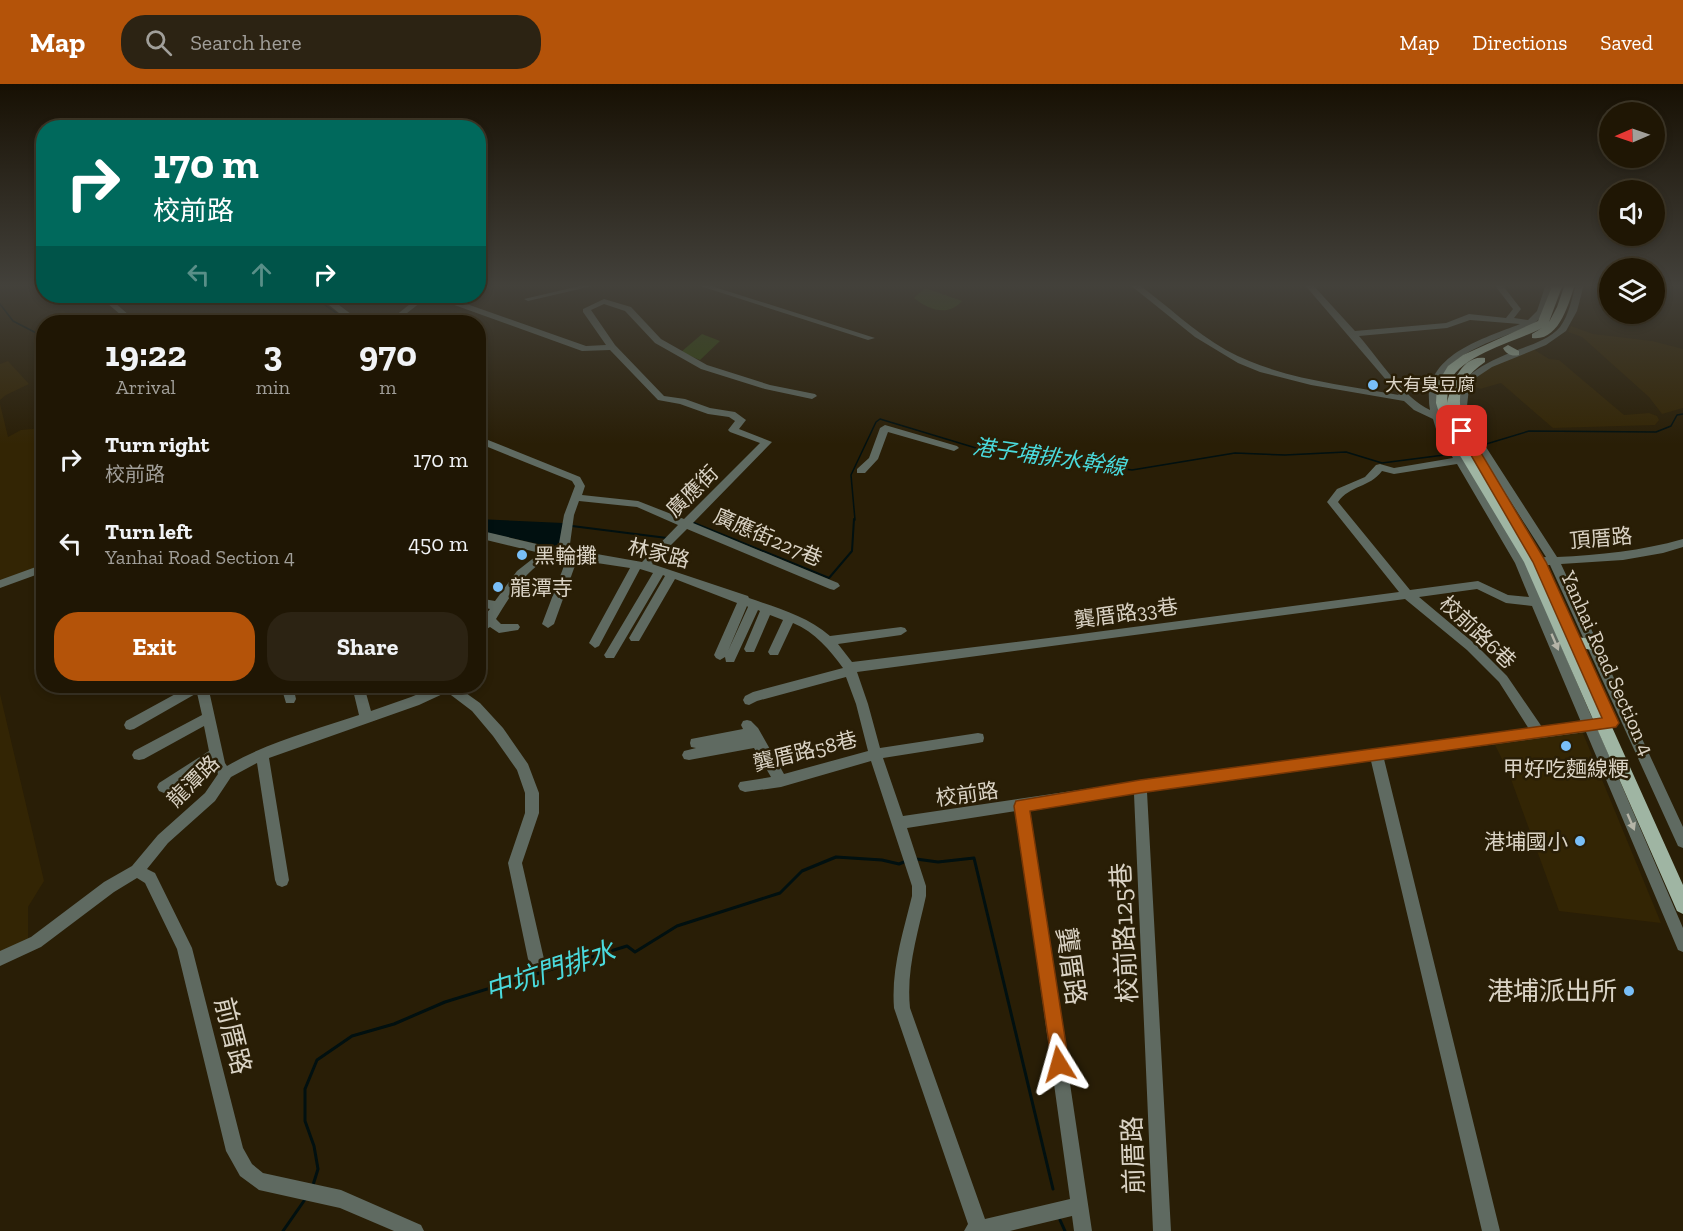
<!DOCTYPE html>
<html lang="en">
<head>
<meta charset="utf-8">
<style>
	body { margin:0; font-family:"Zilla Slab","Noto Sans TC",serif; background:#2c2313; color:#f1f3f6; height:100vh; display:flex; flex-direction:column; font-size:22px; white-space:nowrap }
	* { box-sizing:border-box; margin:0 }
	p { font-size:20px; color:#a19f9a }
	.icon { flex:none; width:33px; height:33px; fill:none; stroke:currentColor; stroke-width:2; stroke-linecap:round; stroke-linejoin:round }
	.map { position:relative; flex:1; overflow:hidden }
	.side { position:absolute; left:36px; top:231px; width:450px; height:378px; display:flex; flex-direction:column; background:#1f1604; border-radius:24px; box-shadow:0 3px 9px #0003,0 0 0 2px #3c3526 }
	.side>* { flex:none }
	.top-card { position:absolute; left:36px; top:36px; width:450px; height:183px; border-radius:24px; box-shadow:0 3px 9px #0003,0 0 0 2px #3c3526; background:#00695c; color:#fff; overflow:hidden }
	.needle { width:39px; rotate:268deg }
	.buttons { position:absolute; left:1599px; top:18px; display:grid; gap:12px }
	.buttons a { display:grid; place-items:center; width:66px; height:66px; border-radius:50%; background:#1f1604; box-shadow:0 3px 9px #0003,0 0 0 2px #3c3526; font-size:30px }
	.pin { position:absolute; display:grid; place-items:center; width:51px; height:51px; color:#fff; margin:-26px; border-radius:12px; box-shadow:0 3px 9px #0006 }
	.me { position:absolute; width:66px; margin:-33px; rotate:352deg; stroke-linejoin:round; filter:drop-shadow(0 0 4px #0008) }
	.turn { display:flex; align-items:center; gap:21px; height:126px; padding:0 18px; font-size:27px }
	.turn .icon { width:78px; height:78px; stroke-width:2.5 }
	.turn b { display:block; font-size:42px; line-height:51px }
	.lanes { display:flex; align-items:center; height:57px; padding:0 18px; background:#0003; justify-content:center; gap:30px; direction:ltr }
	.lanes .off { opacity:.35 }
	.eta { display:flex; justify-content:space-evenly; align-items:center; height:102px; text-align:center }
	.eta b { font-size:36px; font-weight:700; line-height:42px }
	.primary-button { display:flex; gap:12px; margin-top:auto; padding:12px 18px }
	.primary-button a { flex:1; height:69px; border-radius:24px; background:#b45309; color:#fff; font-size:24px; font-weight:700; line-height:69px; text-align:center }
	.primary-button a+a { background:#2c2313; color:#f1f3f6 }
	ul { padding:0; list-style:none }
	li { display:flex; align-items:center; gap:18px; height:84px; padding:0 18px }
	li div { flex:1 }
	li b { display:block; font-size:22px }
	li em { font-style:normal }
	header { display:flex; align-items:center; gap:36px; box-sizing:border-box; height:84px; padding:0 30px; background:#b45309; color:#fff }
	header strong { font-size:28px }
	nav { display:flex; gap:33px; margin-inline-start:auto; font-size:21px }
	.search { width:420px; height:54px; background:#2c2313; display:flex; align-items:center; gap:15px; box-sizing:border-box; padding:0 21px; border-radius:24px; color:#a19f9a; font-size:22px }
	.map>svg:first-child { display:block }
	.built { fill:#332504 }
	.green { fill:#32460d }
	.water { fill:#011010 }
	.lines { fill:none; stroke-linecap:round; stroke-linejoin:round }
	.stream-far2 { stroke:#011010; stroke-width:1.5 }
	.stream-far1 { stroke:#011010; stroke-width:2 }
	.stream { stroke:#011010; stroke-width:3 }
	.minor { fill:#5f6a61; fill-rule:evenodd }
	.major { fill:#9fb5a3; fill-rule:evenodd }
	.oneway { fill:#b5b4a7 }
	.route { fill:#b45309; stroke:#753606; stroke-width:1.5 }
	.poi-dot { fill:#79bff8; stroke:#291e06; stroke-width:2 }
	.labels { text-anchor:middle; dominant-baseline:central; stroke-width:5; stroke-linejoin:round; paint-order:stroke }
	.far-poi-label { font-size:18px; fill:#dad3c5; stroke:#291e06; text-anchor:start }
	.street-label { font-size:21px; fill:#dad3c5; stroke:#291e06 }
	.poi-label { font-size:21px; fill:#dad3c5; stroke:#291e06; text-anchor:start }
	.water-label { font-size:22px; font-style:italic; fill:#4adadd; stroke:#291e06 }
	.near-street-label { font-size:26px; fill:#dad3c5; stroke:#291e06 }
	.near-poi-label { font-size:26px; fill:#dad3c5; stroke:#291e06; text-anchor:end }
	.near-water-label { font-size:27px; font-style:italic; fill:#4adadd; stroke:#291e06 }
</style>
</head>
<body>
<header>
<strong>Map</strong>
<div class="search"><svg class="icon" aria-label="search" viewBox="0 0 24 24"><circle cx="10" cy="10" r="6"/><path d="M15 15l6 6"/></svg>Search here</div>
<nav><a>Map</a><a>Directions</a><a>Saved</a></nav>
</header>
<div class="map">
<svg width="1683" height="1147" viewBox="0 0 1683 1147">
	<rect width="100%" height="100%" fill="#291e06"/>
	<!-- built -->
	<path class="built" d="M1571,242L1593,250L1652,257L1683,265V324L1662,330L1649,313L1582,253L1568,248Z
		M1533,265L1549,275L1559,276L1624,331L1649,329L1657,332L1659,336L1655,341L1553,344L1501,299L1480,305L1472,301L1481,287Z
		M8,277L29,300L6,311L0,316V280Z
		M0,320L8,353L21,346L44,344L43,486L0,504Z
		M0,610L44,797L28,823V859L0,872Z
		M1582,647L1661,839L1559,827L1508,687L1492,655Z"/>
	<!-- green -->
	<path class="green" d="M925,204L962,217C948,233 929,226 914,214Z
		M702,250L720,257L700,276L681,268Z"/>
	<!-- water -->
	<path class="water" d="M478,435L563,439L561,465L479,447Z"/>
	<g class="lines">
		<!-- stream-far2 -->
		<path class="stream-far2" d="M312,212L345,235
			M0,220L13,237L44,253
			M1483,361L1529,347L1656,348L1671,342L1677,331L1683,330
			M1466,366L1477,362
			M855,436L851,391L876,338L880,335L976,364L1132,386L1235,369L1285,371L1346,368L1382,379L1452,370"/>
		<!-- stream-far1 -->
		<path class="stream-far1" d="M694,439L829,494L852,467L854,435
			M572,442L667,454"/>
		<!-- stream -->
		<path class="stream" d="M916,775L938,778L974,774L1053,1105
			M313,1101L318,1085L314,1062L305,1037V1005L317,976L352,952L394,940L445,918L627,862L635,868L677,842L780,809L802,787L836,773L882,776L899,780L904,778
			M1060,1136L1065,1147
			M283,1147L306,1114"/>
		<!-- minor -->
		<path class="minor" d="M588,200H601L528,217L524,215Z
			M694,200H705L875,254L868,256Z
			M1129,200H1138C1167,221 1194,248 1226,266C1279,295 1340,300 1399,311L1304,200H1312L1355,247L1446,239L1469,230L1506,234L1513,225L1496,203L1498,200H1506L1504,203L1521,225L1514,234L1528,236L1537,227L1546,200H1554C1551,212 1548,228 1537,237C1530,243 1521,246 1512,249C1485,260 1438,275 1438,310C1438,320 1438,328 1446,335L1443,337L1462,373H1482C1442,310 1451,291 1520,265C1533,260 1550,255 1560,243C1569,231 1572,214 1576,200H1584L1577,227L1566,247L1546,261L1492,283L1477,293L1469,304L1467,322L1475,346L1557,473C1600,471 1641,467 1683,455V463L1663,469L1623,476L1561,480L1683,743V764L1678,762L1550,481L1527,482L1593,636L1611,634L1615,635L1617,639L1615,643L1598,646L1683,844V868L1678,866L1586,648L1384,675L1500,1147H1482L1371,677L1147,708L1171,1147H1153L1134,710L1029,725L1092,1147H1074L1072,1132L1010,1147H964L968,1140L894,924C891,885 903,849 912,812V802L871,677L781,703L745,708L740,706L738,702L740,698L771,693L754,664L689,676L684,675L682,671L684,667L696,664L691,663L690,659L691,655L743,645L741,641L743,637L747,636L751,637L758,644L784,690L868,667L856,620L846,593L757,617L749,621L745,620L743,616L745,612L753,608L843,584C830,566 815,548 793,539L778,571H770L768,568L783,536L770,531L754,568H746L744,565L760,527L758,526L734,578H726L725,573L720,576L716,574L714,571L737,519L675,495L639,557H631L629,554L665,492L663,491L614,574H606L604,571L606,568L653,489L640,485L599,562L595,564L589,559L630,484L577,476L554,540L548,544L542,540L567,474L551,472C526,486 511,510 496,535L501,540H518L520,543L518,546L499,549L490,543L478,550V539L490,525L478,522V514L495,517L517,487L540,469L478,454V446L558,465L564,431L575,402L572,397L478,359V352L580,393L585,402L582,411L638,417L684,435L760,359L730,348L728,346L735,337L729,333L708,330L680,320L658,316L610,266L582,267L435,214L434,212H444L586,262L606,261L583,228V225L604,215L631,223L661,255L707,281L770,301L815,310L817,312L812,315L765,305L701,285L655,259L625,227L604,220L591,226L615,261L664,312L685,315L710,324L735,328L746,336L739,345L772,358L693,439L838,499L840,502L834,506L830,505L687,445L652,480L748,512L749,514C777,524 807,532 830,552L901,543L905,544L907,547L901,551L838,560L852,578L1073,551L1399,508L1327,418L1337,405L1365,393L1376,381L1380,380L1394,384L1453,374L1436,345L1433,335L1414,326L1404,317L1311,301L1260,288L1238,279L1195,253ZM1470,236L1520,240C1480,256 1420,272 1430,326C1405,315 1378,274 1359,252L1447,244ZM1466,379H1486L1546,473L1523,475ZM1457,380L1515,479L1529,513L1508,511L1478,497L1410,506L1338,418C1350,401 1369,404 1382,387L1394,390ZM579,417L637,423L678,441L642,478L574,466L569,467L574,431ZM1477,505L1506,519L1532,522L1581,638L1542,643L1507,592L1475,560L1419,513ZM1405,515L1467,566L1499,598L1529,645L1140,697L903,732L883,674L978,659L983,658L984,654L983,650L978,649L880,664L868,620L857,588ZM747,522L748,523L728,567ZM1016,727L1070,1115L985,1135L910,924C906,885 918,849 926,812V802L907,744Z
			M99,212H107L137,238H129Z
			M318,212H327L355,233L395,232L420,212H429L407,229L398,238H390L391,237L350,238Z
			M885,341L957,362L959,364L954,367L888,348L878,375L865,389H857V385L869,374L880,344Z
			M44,480V488L0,504V496Z
			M125,602H147L145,605C137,608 130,611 125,602Z
			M190,602H208L225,679L227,682C268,658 315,646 359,631L352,602H364L371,627L411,613L437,602H456L480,619L503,644L528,680L539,709V729L522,779L544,875L541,880L536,882L531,880L528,875L508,779L525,729V709L517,686L493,652L472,627L447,608L419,621L269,674L289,796L287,801L282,803L277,801L275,796L257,679L231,693L215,717L168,759L147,785L155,789L192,864L243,1064L252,1080L263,1089L341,1106L421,1141L424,1147H394L340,1124L259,1106L240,1092L226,1067L177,865L145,799L137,794L114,808L41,863L0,882V867L31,853L104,798L132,782L158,751L205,709L218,690L212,679L169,707L164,709L159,707L157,703L159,699L209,667L204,642L144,675L139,676L134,675L132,671L134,667L202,631L197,609L134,645L130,646L126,645L124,641L126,637Z
			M281,602H293L296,615L294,619H286Z"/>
		<!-- major -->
		<path class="major" d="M1553,200H1563L1549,238L1557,223L1565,200H1575C1569,219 1559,258 1532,254V250L1542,244C1518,257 1456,272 1449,301C1447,306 1448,313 1447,319C1450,306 1460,270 1485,274V278C1455,298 1454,321 1471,351L1469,354H1461L1538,478L1571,552L1597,556L1599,560L1597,564L1592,566L1576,563L1683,801V830L1677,827L1524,478L1444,345L1436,319L1437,300L1448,282L1463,271L1538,237Z
			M1508,261L1519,267V271C1512,273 1506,270 1503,264Z"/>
	</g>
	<!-- one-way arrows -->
	<defs><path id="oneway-solid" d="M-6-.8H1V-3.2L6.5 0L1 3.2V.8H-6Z" transform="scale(1.5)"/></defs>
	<g class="oneway">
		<use href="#oneway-solid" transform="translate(1555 558) rotate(67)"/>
		<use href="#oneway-solid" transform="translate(1631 738) rotate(67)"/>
	</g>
	<!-- sky -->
	<linearGradient id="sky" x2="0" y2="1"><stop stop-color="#171003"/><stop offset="0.56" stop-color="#43413b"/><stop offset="1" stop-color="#43413b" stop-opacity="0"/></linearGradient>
	<rect width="1683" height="360" fill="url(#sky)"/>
	<!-- route -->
	<path class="route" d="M1462,344L1468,347L1546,478L1619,639L1616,643L1140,709L1030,727L1069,980L1066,987L1059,989L1053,987L1014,722L1016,717L1140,696L1602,634L1533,478L1457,347Z"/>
	<!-- markers -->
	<g class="poi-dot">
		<circle cx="1373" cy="301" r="6"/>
		<circle cx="522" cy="471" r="6"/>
		<circle cx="498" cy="503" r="6"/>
		<circle cx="1566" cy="662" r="6"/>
		<circle cx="1580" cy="757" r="6"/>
		<circle cx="1629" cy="907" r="6"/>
	</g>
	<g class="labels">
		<!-- far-poi labels -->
		<g class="far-poi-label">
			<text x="1385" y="301">大有臭豆腐</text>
		</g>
		<!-- street labels -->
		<g class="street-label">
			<text transform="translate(692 407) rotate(-45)">廣應街</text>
			<text transform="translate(768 453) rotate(23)">廣應街227巷</text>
			<text transform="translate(1601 454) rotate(-5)">頂厝路</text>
			<text transform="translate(659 469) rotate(14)">林家路</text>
			<text transform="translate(1126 529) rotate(-8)">龔厝路33巷</text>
			<text transform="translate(1478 548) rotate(43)">校前路6巷</text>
			<text transform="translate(1608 579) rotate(66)">Yanhai Road Section 4</text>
			<text transform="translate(805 667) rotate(-14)">龔厝路58巷</text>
			<text transform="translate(193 697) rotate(-45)">龍潭路</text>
			<text transform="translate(967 710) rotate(-8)">校前路</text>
		</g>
		<!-- poi labels -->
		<g class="poi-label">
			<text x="534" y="471">黑輪攤</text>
			<text x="510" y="503">龍潭寺</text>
			<text x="1566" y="684" text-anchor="middle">甲好吃麵線粳</text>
			<text x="1568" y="757" text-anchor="end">港埔國小</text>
		</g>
		<!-- water labels -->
		<g class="water-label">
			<text transform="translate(1049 373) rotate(8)">港子埔排水幹線</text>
		</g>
		<!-- near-street labels -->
		<g class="near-street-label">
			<text transform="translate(1124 849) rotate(-93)">校前路125巷</text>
			<text transform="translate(1071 882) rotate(82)">龔厝路</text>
			<text transform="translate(233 952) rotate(76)">前厝路</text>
			<text transform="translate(1133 1071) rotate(-92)">前厝路</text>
		</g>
		<!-- near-poi labels -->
		<g class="near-poi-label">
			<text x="1617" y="907">港埔派出所</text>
		</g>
		<!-- near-water labels -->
		<g class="near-water-label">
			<text transform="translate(550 887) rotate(-18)">中坑門排水</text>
		</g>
	</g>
</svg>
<div class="buttons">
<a><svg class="needle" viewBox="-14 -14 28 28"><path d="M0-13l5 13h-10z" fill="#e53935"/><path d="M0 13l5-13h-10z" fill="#a19f9a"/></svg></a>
<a><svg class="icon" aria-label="sound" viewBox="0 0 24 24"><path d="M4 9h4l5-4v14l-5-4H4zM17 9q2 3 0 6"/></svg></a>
<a><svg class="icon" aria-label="layers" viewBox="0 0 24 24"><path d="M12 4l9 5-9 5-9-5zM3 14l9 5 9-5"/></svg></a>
</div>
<div class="pin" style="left:1462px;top:347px;background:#d93025"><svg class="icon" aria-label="arrive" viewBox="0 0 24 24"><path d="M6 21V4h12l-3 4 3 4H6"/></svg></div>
<svg class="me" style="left:1059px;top:980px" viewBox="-20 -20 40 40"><path d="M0-17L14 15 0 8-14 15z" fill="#b45309" stroke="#fff" stroke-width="4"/></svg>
<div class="top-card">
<div class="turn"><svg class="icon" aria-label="right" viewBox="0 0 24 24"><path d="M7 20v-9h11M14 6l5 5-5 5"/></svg><div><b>170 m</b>校前路</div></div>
<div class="lanes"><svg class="icon off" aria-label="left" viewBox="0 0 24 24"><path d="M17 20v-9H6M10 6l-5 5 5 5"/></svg><svg class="icon off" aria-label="ahead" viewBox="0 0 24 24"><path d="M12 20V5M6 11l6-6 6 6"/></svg><svg class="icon" aria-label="right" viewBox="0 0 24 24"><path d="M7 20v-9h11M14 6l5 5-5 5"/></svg></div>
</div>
<section class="side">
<div class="eta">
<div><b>19:22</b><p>Arrival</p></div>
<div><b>3</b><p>min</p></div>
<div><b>970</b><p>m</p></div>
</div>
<ul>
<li><svg class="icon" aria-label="right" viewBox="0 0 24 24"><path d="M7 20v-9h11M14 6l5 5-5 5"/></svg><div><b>Turn right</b><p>校前路</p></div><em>170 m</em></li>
<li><svg class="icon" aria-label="left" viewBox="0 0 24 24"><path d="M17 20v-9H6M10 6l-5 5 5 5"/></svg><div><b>Turn left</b><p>Yanhai Road Section 4</p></div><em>450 m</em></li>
</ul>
<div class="primary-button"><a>Exit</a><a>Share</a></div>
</section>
</div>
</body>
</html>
